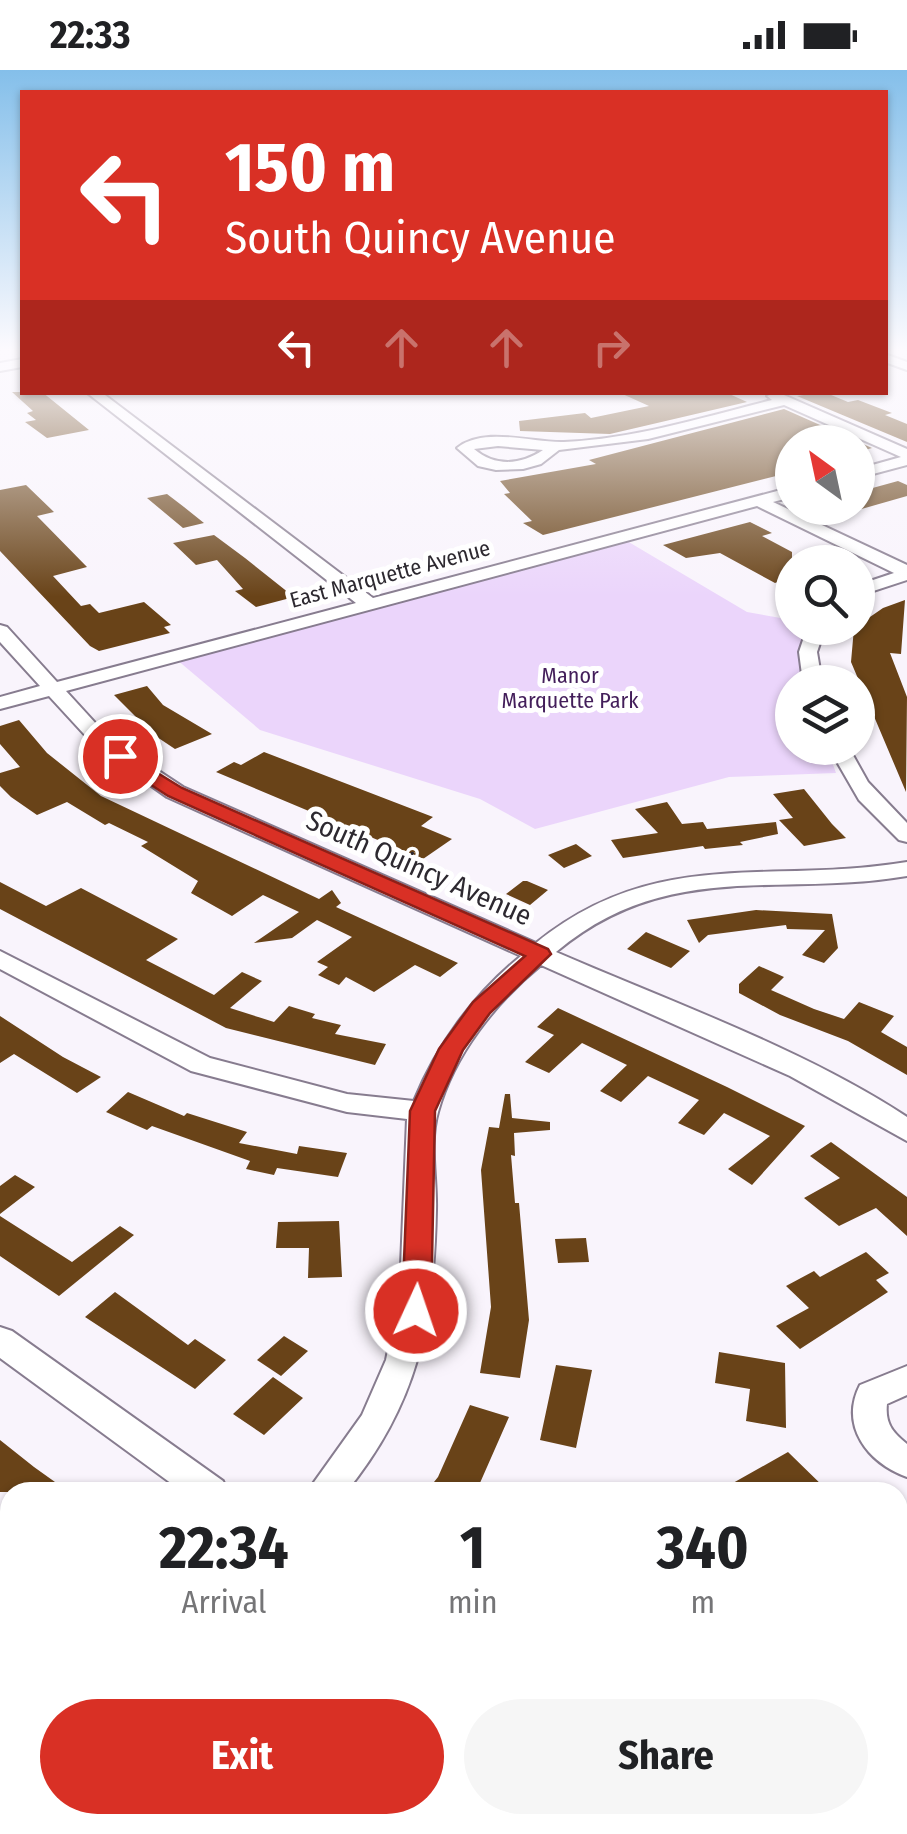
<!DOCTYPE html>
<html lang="en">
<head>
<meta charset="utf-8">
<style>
	body { margin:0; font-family:"Fira Sans Condensed",sans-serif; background:#f6f6f6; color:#202124; height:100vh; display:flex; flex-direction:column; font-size:38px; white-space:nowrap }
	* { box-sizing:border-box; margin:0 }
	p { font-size:32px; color:#757577 }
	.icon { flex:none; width:55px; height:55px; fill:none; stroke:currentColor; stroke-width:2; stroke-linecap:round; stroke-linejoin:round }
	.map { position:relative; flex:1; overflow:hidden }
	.side { position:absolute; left:0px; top:1412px; width:908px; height:352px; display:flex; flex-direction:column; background:#fff; border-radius:30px 30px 0 0; box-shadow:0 2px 8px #0004 }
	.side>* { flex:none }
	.banner { position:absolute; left:20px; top:20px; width:868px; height:305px; border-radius:0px; box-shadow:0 2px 8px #0004; background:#d93025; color:#fff; overflow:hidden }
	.needle { width:65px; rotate:327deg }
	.tools { position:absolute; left:775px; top:355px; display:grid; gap:20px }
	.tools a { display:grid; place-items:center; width:100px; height:100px; border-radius:50%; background:#fff; box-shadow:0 2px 8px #0004; font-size:50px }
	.pin { position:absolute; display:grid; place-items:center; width:85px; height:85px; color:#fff; margin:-42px; border:5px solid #fff; border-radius:50%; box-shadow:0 2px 10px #0007 }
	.me { position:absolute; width:110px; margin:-55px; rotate:3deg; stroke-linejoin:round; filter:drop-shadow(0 0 8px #0008) }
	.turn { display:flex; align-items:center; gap:35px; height:210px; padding:0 40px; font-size:45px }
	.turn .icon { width:130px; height:130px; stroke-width:2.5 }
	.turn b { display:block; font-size:70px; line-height:85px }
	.lanes { display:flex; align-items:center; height:95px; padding:0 40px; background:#0003; justify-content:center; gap:50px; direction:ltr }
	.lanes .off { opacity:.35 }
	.eta { display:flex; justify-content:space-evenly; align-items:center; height:170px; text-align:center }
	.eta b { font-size:60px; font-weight:700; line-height:70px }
	.primary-button { display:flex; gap:20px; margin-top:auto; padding:20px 40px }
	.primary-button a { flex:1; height:115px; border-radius:60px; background:#d93025; color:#fff; font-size:40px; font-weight:700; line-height:115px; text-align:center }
	.primary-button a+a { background:#f6f6f6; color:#202124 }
	.status { display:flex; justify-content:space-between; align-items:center; height:70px; padding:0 50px; background:#fff; direction:ltr }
	.status svg { height:28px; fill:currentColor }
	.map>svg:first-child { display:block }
	.green { fill:#ebd5fb }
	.building { fill:#694318 }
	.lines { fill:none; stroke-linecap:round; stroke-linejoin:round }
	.minor-casing { stroke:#877c8f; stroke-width:4 }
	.minor { fill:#fff; fill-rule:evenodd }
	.route { fill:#d93025; stroke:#8d1f18; stroke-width:2.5 }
	.labels { text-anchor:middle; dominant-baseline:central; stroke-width:10; stroke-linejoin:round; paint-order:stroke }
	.far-street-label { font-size:22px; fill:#2d2930; stroke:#fff }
	.far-park-label { font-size:22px; fill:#431e5a; stroke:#fff }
	.street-label { font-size:28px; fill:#2d2930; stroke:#fff }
</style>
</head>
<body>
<div class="status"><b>22:33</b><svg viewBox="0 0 49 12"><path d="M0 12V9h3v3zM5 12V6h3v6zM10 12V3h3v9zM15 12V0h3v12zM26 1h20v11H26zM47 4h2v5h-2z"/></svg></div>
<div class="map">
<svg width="907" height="1764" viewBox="0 0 907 1764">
	<rect width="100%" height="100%" fill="#f9f4fc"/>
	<!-- green -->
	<path class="green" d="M627,471L747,542L792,550V558H806L798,583L804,612H792V678H827L836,703L729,707L535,759L480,729L260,660L176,589Z
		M0,1617L10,1626V1755H157L167,1764H0Z"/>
	<!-- building -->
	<path class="building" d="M12,322H42L89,360L47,368L25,352L36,350L27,343L33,341Z
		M618,322H725L747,332L610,364L520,361L519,351L585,343L591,348L649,336Z
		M824,322L848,332L858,330L892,343L885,345L907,354V372L797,326Z
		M784,339L872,378L858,382V372H792V402L543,465L523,453L532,451L504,424L510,423L500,411L596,394L589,390Z
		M898,411L907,415V426L858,440V422Z
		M26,415L54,442L37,446L87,497L53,506L81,536L90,534L99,543L144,532L171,555L164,557L170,563L99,581L90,576L0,481V420Z
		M167,424L184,437L204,453L183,458L147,428Z
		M750,452L772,463L762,466L792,482V507L775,513L720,483L686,488L663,475Z
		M214,465L245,488L294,527L256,537L235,521L243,519L217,490L196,495L173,473Z
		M905,530L901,584L890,583L907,627L906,722L851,592L854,558L883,538Z
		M147,616L163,635L212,664L175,679L154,665L114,625Z
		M19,650L47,683L101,726L319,829L332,820L341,833L336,837L458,893L440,907L415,895L374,922L346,907L339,915L318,905L328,897L317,892L352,867L317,850L292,868L254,873L299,842L263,825L232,846L191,823L198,811L141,776L148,772L109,753L105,755L67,732L37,745L11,727L0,716V703L20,697L0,674V656Z
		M264,682L433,747L421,756L452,769L423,789L216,702L234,692L241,695Z
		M804,719L832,754L846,768L804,776L779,750L793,748L773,724Z
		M667,732L682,754L703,752L707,759L776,752L778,764L740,772L743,775L705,779L703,776L623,788L611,770L658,763L635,739Z
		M576,774L592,786L564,798L548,785Z
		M523,811H527L548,820L530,835L506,824Z
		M0,812L46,836L81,818L178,869L146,890L214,925L242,902L262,911L230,938L274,952L289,936L315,944L312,948L341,955L335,964L386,974L375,995L226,958L0,839Z
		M756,840L832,844L838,878L824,893L802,885L825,860L787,859L786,855L708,865L699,873L687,850Z
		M646,862L690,881L671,898L627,879Z
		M759,896L784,907L771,920L814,939L844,949L859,932L894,946L881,962L907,977V1005L848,971L780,945L739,923V914Z
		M558,938L727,1017L805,1056L752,1115L728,1099L770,1066L724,1043L704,1065L678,1053L699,1030L648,1006L621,1032L600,1021L627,995L582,973L549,1003L525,992L554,965L537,957Z
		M0,946L63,987L101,1007L77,1023L14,984L0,993Z
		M128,1022L184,1046L187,1043L247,1062L239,1073L297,1084L299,1076L347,1083L338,1107L277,1098L274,1105L246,1099L250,1091L152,1056L147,1060L106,1042Z
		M505,1024H510L512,1048L550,1052V1060L514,1063L515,1086L511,1085L515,1133H519L529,1250L520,1308L480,1303L491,1237L481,1100L489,1057L499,1058Z
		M831,1072L907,1127V1166L876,1138L839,1156L804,1128L840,1108L810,1086Z
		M15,1105L35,1117L0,1144V1116Z
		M0,1146L72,1192L120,1156L134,1165L59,1226L0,1186Z
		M339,1151L342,1207L308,1208L309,1178H276L278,1152Z
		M586,1168L589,1192L558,1193L555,1169Z
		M866,1182L889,1203L876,1210L888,1222L800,1279L776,1256L809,1238L786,1216L814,1201L820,1207Z
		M115,1222L188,1275L195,1269L226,1290L195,1319L85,1247Z
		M284,1266L308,1281L281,1306L257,1290Z
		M719,1282L785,1293L786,1358L746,1351L750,1319L715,1313Z
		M556,1295L592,1300L576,1378L540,1370Z
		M273,1307L303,1328L264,1365L233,1344Z
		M470,1335L509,1347L476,1422H426L438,1407Z
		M0,1370L34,1397L69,1422H0Z
		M788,1382L829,1422H717Z"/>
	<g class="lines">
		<!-- minor casing -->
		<g class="minor-casing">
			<path id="minor" d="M885,284L907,292V300L885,292Z
				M22,289V297L0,301V293Z
				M86,322H101L373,528L792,417V427L773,432L907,495V510L858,526V515L894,503L757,436L66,621L109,668L183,717L536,873C657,775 769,815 907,792V806C778,828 668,788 556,882C669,931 806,980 907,1047V1071L790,1006L541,895C496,932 454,984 438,1042C429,1073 437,1108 436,1140C434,1251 418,1334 346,1422H307L362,1345L386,1290L400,1220L407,1049L347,1042L191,1001L0,899V881L210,988L347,1024L414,1031C437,975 474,924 521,886L167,727L95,676L49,626L0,639V627L40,616L0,572V555L7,557L57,612L356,533Z
				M777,322L907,379V395L858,408V399L901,387L784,335L648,369L559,380L541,394L523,399L496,400L478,396L457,378C484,356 531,373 564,372C634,369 704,347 772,330L767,326ZM498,376L543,380C521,395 495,397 474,379Z
				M807,558H825L817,582L822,612H803L799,582Z
				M829,678H849L868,712L907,753V772L899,770L859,730Z
				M0,1257L12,1261L223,1411L228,1422H183L0,1288Z
				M907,1296V1325L887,1334C885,1353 892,1362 907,1374V1407C868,1393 839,1356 860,1315Z
				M646,1755H697L700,1764H649Z"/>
		</g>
		<!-- minor -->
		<use href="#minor" class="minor"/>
	</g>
	<!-- sky -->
	<linearGradient id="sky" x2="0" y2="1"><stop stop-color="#84bfea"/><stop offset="0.53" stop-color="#fcfafe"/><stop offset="1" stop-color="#fcfafe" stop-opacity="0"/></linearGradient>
	<rect width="907" height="527" fill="url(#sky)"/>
	<!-- route -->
	<path class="route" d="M120,680L182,718L548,879L551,884L490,943L463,980L435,1041L431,1241L427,1249L416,1252L406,1249L402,1241L410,1041L439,979L473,932L525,886L168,726L113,690V682Z"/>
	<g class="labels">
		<!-- far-street labels -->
		<g class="far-street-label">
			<text transform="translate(390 504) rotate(-15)">East Marquette Avenue</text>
		</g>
		<!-- far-park labels -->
		<g class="far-park-label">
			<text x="570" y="605">Manor<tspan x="570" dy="25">Marquette Park</tspan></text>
		</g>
		<!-- street labels -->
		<g class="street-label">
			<text transform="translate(419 798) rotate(24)">South Quincy Avenue</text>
		</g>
	</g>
</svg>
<div class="tools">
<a><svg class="needle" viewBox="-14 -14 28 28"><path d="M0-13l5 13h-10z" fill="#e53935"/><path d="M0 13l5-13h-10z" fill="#757577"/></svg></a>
<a><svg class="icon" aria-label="search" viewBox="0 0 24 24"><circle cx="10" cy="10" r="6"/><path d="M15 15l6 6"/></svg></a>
<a><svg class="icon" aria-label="layers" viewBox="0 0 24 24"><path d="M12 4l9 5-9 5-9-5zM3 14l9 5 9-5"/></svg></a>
</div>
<div class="pin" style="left:120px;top:686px;background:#d93025"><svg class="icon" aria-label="arrive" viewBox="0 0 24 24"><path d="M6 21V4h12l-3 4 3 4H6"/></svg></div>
<svg class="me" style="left:416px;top:1241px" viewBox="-20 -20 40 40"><circle r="17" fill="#d93025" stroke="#fff" stroke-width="3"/><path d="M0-11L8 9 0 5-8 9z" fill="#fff"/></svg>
<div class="banner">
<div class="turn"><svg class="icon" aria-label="left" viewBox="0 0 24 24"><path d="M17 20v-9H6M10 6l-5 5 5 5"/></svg><div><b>150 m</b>South Quincy Avenue</div></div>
<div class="lanes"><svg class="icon" aria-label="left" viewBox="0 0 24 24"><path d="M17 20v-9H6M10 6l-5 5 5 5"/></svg><svg class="icon off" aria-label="ahead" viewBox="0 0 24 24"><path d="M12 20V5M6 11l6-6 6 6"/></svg><svg class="icon off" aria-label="ahead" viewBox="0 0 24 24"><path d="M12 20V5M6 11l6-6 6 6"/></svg><svg class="icon off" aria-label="right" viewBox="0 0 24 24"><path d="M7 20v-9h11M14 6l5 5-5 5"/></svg></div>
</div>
<section class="side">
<div class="eta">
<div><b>22:34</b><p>Arrival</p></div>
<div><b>1</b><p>min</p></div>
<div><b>340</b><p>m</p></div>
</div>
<div class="primary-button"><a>Exit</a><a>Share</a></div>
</section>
</div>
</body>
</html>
